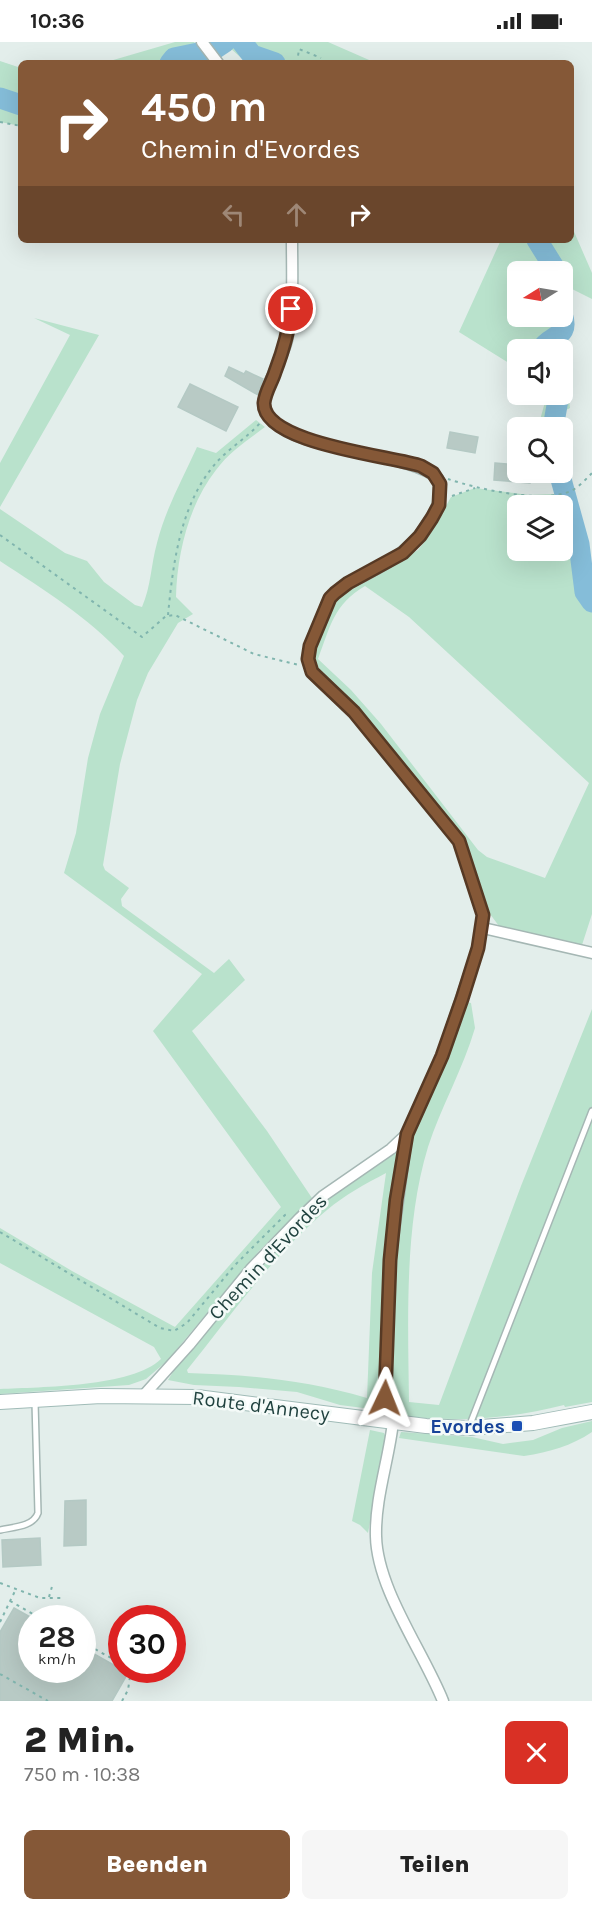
<!DOCTYPE html>
<html lang="de">
<head>
<meta charset="utf-8">
<style>
	body { margin:0; font-family:Karla,sans-serif; background:#f6f6f6; color:#222; height:100vh; display:flex; flex-direction:column; font-size:22px; white-space:nowrap }
	* { box-sizing:border-box; margin:0 }
	p { font-size:20px; color:#767676 }
	.icon { flex:none; width:33px; height:33px; fill:none; stroke:currentColor; stroke-width:2; stroke-linecap:round; stroke-linejoin:round }
	.map { position:relative; height:1659px; overflow:hidden }
	.details { display:flex; flex-direction:column; background:#fff; flex:1 }
	.details>* { flex:none }
	.hud { position:absolute; left:18px; top:18px; width:556px; height:183px; border-radius:9px; box-shadow:0 6px 24px #0002; background:#855837; color:#fff; overflow:hidden }
	.needle { width:39px; rotate:259deg }
	.tools { position:absolute; left:507px; top:219px; display:grid; gap:12px }
	.tools a { display:grid; place-items:center; width:66px; height:66px; border-radius:9px; background:#fff; box-shadow:0 6px 24px #0002; font-size:30px }
	.speed { position:absolute; left:18px; top:1563px; display:flex; gap:12px; font-size:30px; font-weight:700; text-align:center }
	.speed>* { display:grid; place-content:center; width:78px; height:78px; border-radius:50%; background:#fff; box-shadow:0 6px 24px #0002; line-height:1 }
	.speed small { font-size:15px; font-weight:400 }
	.speed .limit { border:9px solid #d22; background:#fff; color:#111 }
	.pin { position:absolute; display:grid; place-items:center; width:51px; height:51px; color:#fff; margin:-26px; border:3px solid #fff; border-radius:50%; box-shadow:0 2px 6px #0007 }
	.me { position:absolute; width:66px; margin:-33px; rotate:2deg; stroke-linejoin:round; filter:drop-shadow(0 0 4px #0008) }
	.turn { display:flex; align-items:center; gap:21px; height:126px; padding:0 24px; font-size:27px }
	.turn .icon { width:78px; height:78px; stroke-width:2.5 }
	.turn b { display:block; font-size:42px; line-height:51px }
	.lanes { display:flex; align-items:center; height:57px; padding:0 24px; background:#0003; justify-content:center; gap:30px; direction:ltr }
	.lanes .off { opacity:.35 }
	.round { display:grid; place-items:center; flex:none; width:63px; height:63px; border-radius:9px; background:#f6f6f6 }
	.headline { display:flex; align-items:center; justify-content:space-between; height:102px; padding:0 24px }
	h1 { font-size:36px; font-weight:800; line-height:45px }
	.primary-button { display:flex; gap:12px; margin-top:auto; padding:12px 24px }
	.primary-button a { flex:1; height:69px; border-radius:9px; background:#855837; color:#fff; font-size:24px; font-weight:800; line-height:69px; text-align:center }
	.primary-button a+a { background:#f6f6f6; color:#222 }
	.status { display:flex; justify-content:space-between; align-items:center; height:42px; padding:0 30px; background:#fff; direction:ltr }
	.status svg { height:16px; fill:currentColor }
	.map>svg:first-child { display:block }
	.green { fill:#b9e2cc; fill-rule:evenodd }
	.lines { fill:none; stroke-linecap:round; stroke-linejoin:round }
	.river { stroke:#85bdd9; stroke-width:21 }
	.building { fill:#b8cac5; stroke:#b4c9c4; stroke-width:1.5 }
	.lane-casing { stroke:#a5b7b4; stroke-width:8 }
	.street-casing { stroke:#a5b7b4; stroke-width:13 }
	.secondary-casing { stroke:#a0bbb7; stroke-width:16 }
	.path { stroke:#80b5ae; stroke-width:2; stroke-dasharray:3 4.5; stroke-linecap:butt }
	.lane { stroke:#fff; stroke-width:5 }
	.street { stroke:#fff; stroke-width:10 }
	.secondary { stroke:#fff; stroke-width:14 }
	.route-casing { stroke:#563924; stroke-width:15 }
	.route { stroke:#855837; stroke-width:10 }
	.transit-dot { fill:#1a4fb4; stroke:#f4faf8; stroke-width:2 }
	.labels { text-anchor:middle; dominant-baseline:central; stroke-width:5; stroke-linejoin:round; paint-order:stroke }
	.street-label { font-size:20px; fill:#20423f; stroke:#f4faf8 }
	.transit-label { font-size:20px; font-weight:bold; fill:#164399; stroke:#f4faf8; text-anchor:end }
</style>
</head>
<body>
<div class="status"><b>10:36</b><svg viewBox="0 0 49 12"><path d="M0 12V9h3v3zM5 12V6h3v6zM10 12V3h3v9zM15 12V0h3v12zM26 1h20v11H26zM47 4h2v5h-2z"/></svg></div>
<div class="map">
<svg width="592" height="1659" viewBox="0 0 592 1659">
	<rect width="100%" height="100%" fill="#e3eeeb"/>
	<!-- green -->
	<path class="green" d="M175,0H194L212,21H103Z
		M208,0H328L376,21H247L230,6L217,14Z
		M0,19L21,26V84L0,80Z
		M572,185L592,231V257L570,246L572,288L557,307L518,308L517,326L459,290L500,200L497,198H572ZM518,230H562V274H518Z
		M34,276L99,293L0,465V421L70,293Z
		M563,334L567,344L570,366L564,369L558,385H538L547,353L562,352Z
		M256,378L265,385C248,398 229,410 216,428C189,462 177,512 176,555L193,572L178,581L148,631L137,658L120,722L103,823L105,828L129,846L121,857L122,864L214,931L229,917L245,938L192,989L267,1089L312,1156L259,1209L167,1319L146,1337L129,1343L0,1352V1347C41,1345 132,1345 161,1317L154,1305L0,1221V1186L72,1229L175,1285L281,1165L153,989L202,932L64,831L76,791L88,716L100,672L124,614C88,575 44,548 0,519V467L65,511L87,519L104,540L135,563L142,565C151,545 151,522 157,501C165,468 183,436 197,405L216,411Z
		M563,429L592,530V872L582,903L553,898L499,884L490,872L466,800L455,784L353,660L318,630L314,624L312,609L337,554L418,508L429,494L451,455L475,446L529,453L555,452L549,431L562,430ZM518,464H562V508H518ZM365,544L409,575L589,741L545,836L487,815L478,808L381,682L351,648L318,617C330,585 334,562 365,544Z
		M467,960L471,961L475,986C463,1027 441,1065 428,1105C404,1183 408,1279 409,1360L439,1363L521,1144L592,967V1360L565,1365L564,1363C509,1377 453,1381 396,1373L390,1366L391,1240L411,1098Z
		M401,1106L387,1199L379,1368L340,1363L297,1350L239,1345L194,1343L168,1338L179,1320L278,1204L331,1153ZM386,1131L372,1231L367,1356C304,1338 252,1333 188,1331L187,1328C231,1273 273,1213 327,1168C345,1153 365,1142 386,1131Z
		M592,1379V1390C571,1404 550,1410 524,1414L399,1396L401,1390L472,1395L503,1402L533,1398L562,1386Z
		M370,1388L384,1391L386,1396L368,1491L360,1483L352,1479Z"/>
	<g class="lines">
		<!-- river -->
		<path class="river" d="M242,0L252,13L275,21
			M170,21L174,16L213,8L225,0
			M0,56L21,63
			M537,198L557,230
			M541,308C549,292 571,297 562,272
			M553,386L559,352
			M559,430L579,502L585,550L592,560"/>
	</g>
	<!-- building -->
	<path class="building" d="M229,325L244,332L246,329L263,337L258,353L225,334Z
		M190,342L238,365L226,389L178,365Z
		M450,390L478,395L475,411L447,406Z
		M495,421L518,423V430H532L530,441L494,438Z
		M86,1458V1503L64,1504L65,1459Z
		M40,1496L41,1523L3,1525L2,1498Z
		M14,1566L32,1576V1628H82V1605L128,1631L112,1659H0V1590Z"/>
	<g class="lines">
		<!-- lane casing -->
		<g class="lane-casing">
			<path id="lane" d="M469,1385L592,1069
				M0,1488C13,1485 33,1485 38,1471L35,1360"/>
		</g>
		<!-- street casing -->
		<g class="street-casing">
			<path id="street" d="M202,0L218,21
				M483,886L592,911
				M144,1353L189,1303L251,1227L300,1176L323,1154L391,1107L407,1092L442,1014L478,906L483,873L459,799L354,670L312,630C305,615 310,604 316,590C322,576 326,559 337,549C345,541 356,538 365,533C394,518 415,504 431,476C439,463 443,452 438,437C410,407 268,411 264,362C263,347 283,316 287,298C294,266 292,231 292,198
				M386,1379L385,1356L390,1218L407,1092
				M393,1380C389,1417 375,1456 376,1494C377,1547 423,1609 443,1659"/>
		</g>
		<!-- secondary casing -->
		<g class="secondary-casing">
			<path id="secondary" d="M0,1360L101,1354L197,1355L426,1384L469,1386L533,1381L592,1370"/>
		</g>
		<!-- path -->
		<path class="path" d="M297,21L299,7L321,16
			M0,80L21,84
			M448,437C478,447 542,462 571,449C579,445 586,437 592,431
			M452,454L475,446
			M0,493L142,595L166,574L175,573L254,612L299,623
			M168,573C173,522 180,462 216,421C229,406 247,396 260,381
			M0,1190L160,1286L174,1289L187,1281L235,1223L285,1173L289,1172
			M0,1541L40,1556H61
			M49,1555L53,1541
			M10,1559L40,1576
			M0,1580L16,1547
			M82,1600L122,1622
			M0,1632L48,1659
			M122,1659L128,1648L131,1628"/>
		<!-- lane -->
		<use href="#lane" class="lane"/>
		<!-- street -->
		<use href="#street" class="street"/>
		<!-- secondary -->
		<use href="#secondary" class="secondary"/>
	</g>
	<g class="lines">
		<!-- route casing -->
		<g class="route-casing">
			<path id="route" d="M291,267C289,290 283,309 275,330C272,340 265,350 264,361C263,402 392,414 421,424L433,431L440,442L439,463L432,476L420,494L403,511L348,541L335,551L330,556L310,604L308,617L312,630L354,670L459,799L483,873L478,906L462,957L442,1014L407,1092L396,1158L390,1218L385,1356"/>
		</g>
		<!-- route -->
		<use href="#route" class="route"/>
	</g>
	<!-- markers -->
	<rect class="transit-dot" x="511" y="1378" width="12" height="12" rx="3"/>
	<g class="labels">
		<!-- street labels -->
		<g class="street-label">
			<text transform="translate(268 1215) rotate(-47)">Chemin d'Evordes</text>
			<text transform="translate(261 1364) rotate(7)">Route d'Annecy</text>
		</g>
		<!-- transit labels -->
		<g class="transit-label">
			<text x="505" y="1384">Evordes</text>
		</g>
	</g>
</svg>
<div class="tools">
<a><svg class="needle" viewBox="-14 -14 28 28"><path d="M0-13l5 13h-10z" fill="#e53935"/><path d="M0 13l5-13h-10z" fill="#767676"/></svg></a>
<a><svg class="icon" aria-label="sound" viewBox="0 0 24 24"><path d="M4 9h4l5-4v14l-5-4H4zM17 9q2 3 0 6"/></svg></a>
<a><svg class="icon" aria-label="search" viewBox="0 0 24 24"><circle cx="10" cy="10" r="6"/><path d="M15 15l6 6"/></svg></a>
<a><svg class="icon" aria-label="layers" viewBox="0 0 24 24"><path d="M12 4l9 5-9 5-9-5zM3 14l9 5 9-5"/></svg></a>
</div>
<div class="speed"><div>28<small>km/h</small></div><div class="limit">30</div></div>
<div class="pin" style="left:291px;top:267px;background:#d93025"><svg class="icon" aria-label="arrive" viewBox="0 0 24 24"><path d="M6 21V4h12l-3 4 3 4H6"/></svg></div>
<svg class="me" style="left:385px;top:1356px" viewBox="-20 -20 40 40"><path d="M0-17L14 15 0 8-14 15z" fill="#855837" stroke="#fff" stroke-width="4"/></svg>
<div class="hud">
<div class="turn"><svg class="icon" aria-label="right" viewBox="0 0 24 24"><path d="M7 20v-9h11M14 6l5 5-5 5"/></svg><div><b>450 m</b>Chemin d'Evordes</div></div>
<div class="lanes"><svg class="icon off" aria-label="left" viewBox="0 0 24 24"><path d="M17 20v-9H6M10 6l-5 5 5 5"/></svg><svg class="icon off" aria-label="ahead" viewBox="0 0 24 24"><path d="M12 20V5M6 11l6-6 6 6"/></svg><svg class="icon" aria-label="right" viewBox="0 0 24 24"><path d="M7 20v-9h11M14 6l5 5-5 5"/></svg></div>
</div>
</div>
<section class="details">
<div class="headline"><div><h1>2 Min.</h1><p>750 m · 10:38</p></div><a class="round" style="background:#d93025;color:#fff"><svg class="icon" aria-label="close" viewBox="0 0 24 24"><path d="M6 6l12 12M18 6L6 18"/></svg></a></div>
<div class="primary-button"><a>Beenden</a><a>Teilen</a></div>
</section>
</body>
</html>
